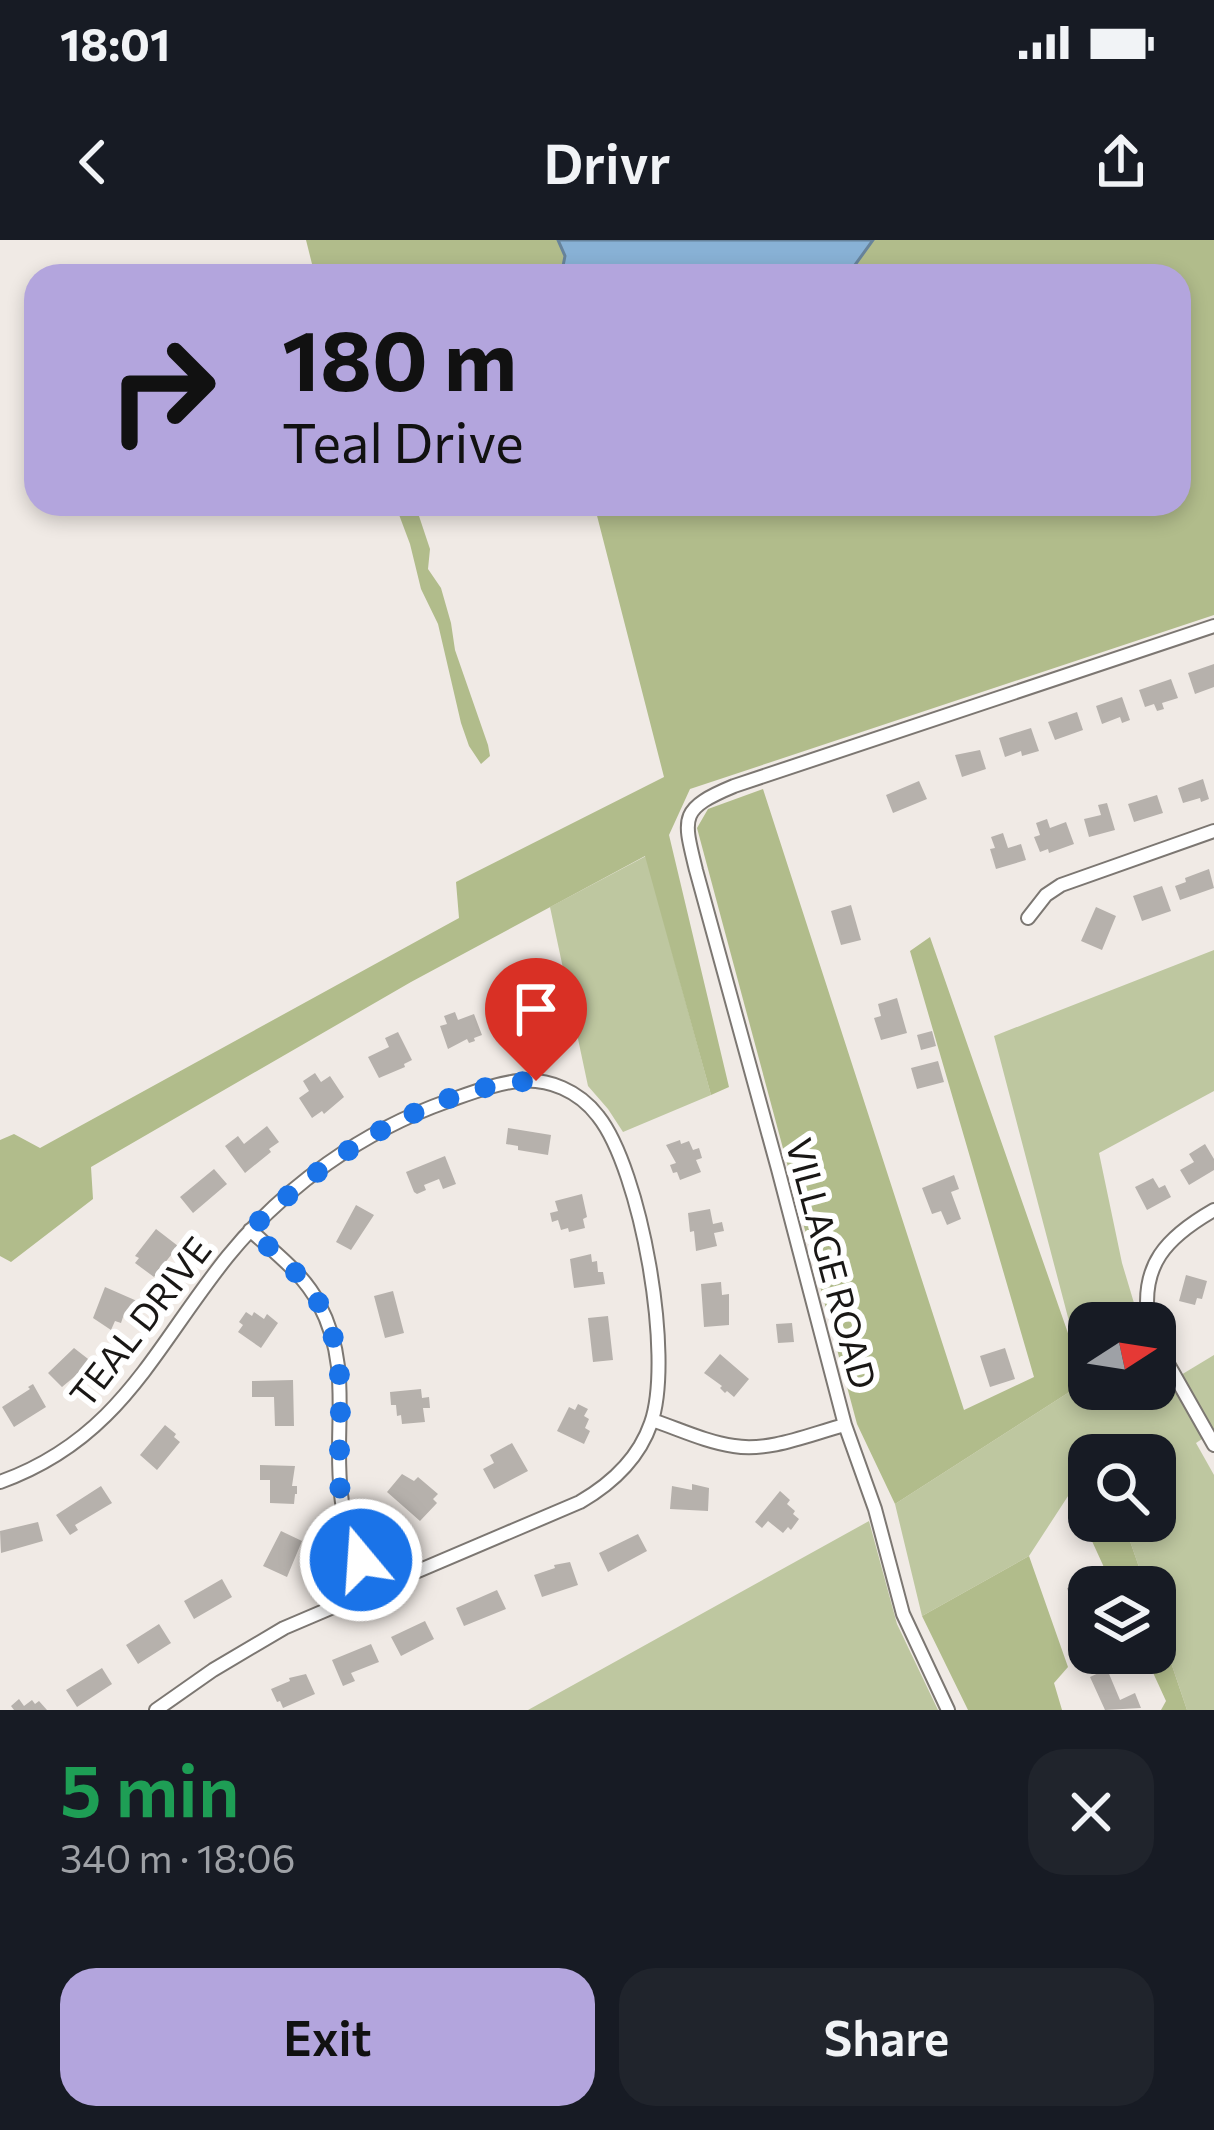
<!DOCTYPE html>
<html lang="en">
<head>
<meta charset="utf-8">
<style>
	body { margin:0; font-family:Commissioner,sans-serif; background:#20242c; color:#f1f3f6; height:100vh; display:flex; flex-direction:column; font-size:45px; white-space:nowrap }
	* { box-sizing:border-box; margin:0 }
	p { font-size:39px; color:#9ea1a6 }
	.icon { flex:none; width:66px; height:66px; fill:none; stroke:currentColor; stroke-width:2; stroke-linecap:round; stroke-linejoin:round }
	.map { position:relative; height:1470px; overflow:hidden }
	.sheet { display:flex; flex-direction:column; background:#171b24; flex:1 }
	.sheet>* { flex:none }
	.guide { position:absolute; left:24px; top:24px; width:1167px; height:252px; border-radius:36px; box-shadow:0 6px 18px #0003; background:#b3a5dd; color:#111; overflow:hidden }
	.needle { width:78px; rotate:78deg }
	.fabs { position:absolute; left:1068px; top:1062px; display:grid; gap:24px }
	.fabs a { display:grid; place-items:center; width:108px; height:108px; border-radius:24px; background:#171b24; box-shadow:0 6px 18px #0003; font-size:60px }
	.pin { position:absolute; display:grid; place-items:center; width:102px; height:102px; color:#fff; margin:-123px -51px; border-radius:50% 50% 50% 0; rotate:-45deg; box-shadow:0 0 12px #0007 }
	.pin .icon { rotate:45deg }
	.me { position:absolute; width:132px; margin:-66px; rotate:342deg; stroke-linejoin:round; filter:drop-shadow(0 0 9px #0008) }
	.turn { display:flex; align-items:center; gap:42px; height:252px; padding:0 60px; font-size:54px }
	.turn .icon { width:156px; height:156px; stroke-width:2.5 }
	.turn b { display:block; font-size:84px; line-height:102px }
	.round { display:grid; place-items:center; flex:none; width:126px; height:126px; border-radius:36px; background:#20242c }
	.overview { display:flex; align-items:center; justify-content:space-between; height:204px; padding:0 60px }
	h1 { font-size:72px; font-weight:600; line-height:90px; color:#1e9e55 }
	.button { display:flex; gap:24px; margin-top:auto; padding:24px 60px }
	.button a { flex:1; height:138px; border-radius:36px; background:#b3a5dd; color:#111; font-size:48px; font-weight:600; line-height:138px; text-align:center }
	.button a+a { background:#20242c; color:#f1f3f6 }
	.status { display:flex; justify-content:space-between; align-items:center; height:84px; padding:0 60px; background:#171b24; direction:ltr }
	.status svg { height:33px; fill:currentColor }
	header { display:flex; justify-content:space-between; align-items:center; height:156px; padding:0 60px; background:#171b24; font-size:54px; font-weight:600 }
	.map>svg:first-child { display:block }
	.green { fill:#bec7a0 }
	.forest { fill:#b1bc8b }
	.water { fill:#88b1d5; stroke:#67839b; stroke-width:3 }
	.building { fill:#b6b1ac }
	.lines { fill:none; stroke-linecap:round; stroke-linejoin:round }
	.street-casing { stroke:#7c7772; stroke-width:16 }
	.street { stroke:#fff; stroke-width:12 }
	.route { stroke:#1a73e8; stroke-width:21; stroke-dasharray:0 37.8 }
	.labels { text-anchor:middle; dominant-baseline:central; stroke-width:12; stroke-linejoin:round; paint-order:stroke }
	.street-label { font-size:36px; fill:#191715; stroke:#fff }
</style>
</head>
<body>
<div class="status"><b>18:01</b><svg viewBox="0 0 49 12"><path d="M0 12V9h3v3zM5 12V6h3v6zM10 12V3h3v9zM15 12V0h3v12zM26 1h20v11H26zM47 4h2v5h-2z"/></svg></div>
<header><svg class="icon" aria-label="back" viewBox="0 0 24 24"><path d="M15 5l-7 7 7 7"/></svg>Drivr<svg class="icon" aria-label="share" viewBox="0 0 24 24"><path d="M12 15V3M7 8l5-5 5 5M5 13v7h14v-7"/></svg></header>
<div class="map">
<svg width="1214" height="1470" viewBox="0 0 1214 1470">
	<rect width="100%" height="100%" fill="#f0eae5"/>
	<!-- green -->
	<path class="green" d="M646,616L711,855L623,892L608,869L588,846L550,667Z
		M1214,710V851L1099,913L1122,1023L1140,1083H1089V1149H1155V1130L1161,1147L1214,1115V1191L1196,1203L1214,1235V1470H1187L1155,1375V1347H1146L1123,1281H1155V1215H1089V1244L1070,1253L1029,1316L922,1376L895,1264L1085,1142L994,796Z
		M869,1281L897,1384L938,1470H528Z"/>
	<!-- forest -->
	<path class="forest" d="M306,0H558L565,16L561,36H315Z
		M873,0H1214V375L690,549L669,595L729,847L711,855L645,616L411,742L91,927L93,959L11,1022L0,1016V900L14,894L40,908L459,678L456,642L664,537L594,264H1179V36H847Z
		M395,264H415L430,309L428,329L441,348L451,383L455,410L488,505L490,516L481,524L469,506L461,483L438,384L421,349L410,304Z
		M763,549L964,1170L1034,1137L910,711L930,697L1085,1142L895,1264L857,1184L697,588L708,569Z
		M1089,1244V1281H1123L1146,1347H1113L1070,1253Z
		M1029,1316L1068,1427L1054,1443L1062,1470H968L922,1376Z
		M1155,1375L1187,1470H1161L1166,1461L1144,1413H1155Z"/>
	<!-- water -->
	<path class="water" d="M558,0H873L847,36H561L565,16Z"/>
	<!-- building -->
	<path class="building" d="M1214,424V447L1195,454L1188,433Z
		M1171,439L1178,458L1162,463L1164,469L1157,471L1154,464L1145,467L1139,450Z
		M1122,457L1130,480L1122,483L1120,477L1102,484L1096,466Z
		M1077,472L1083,490L1055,500L1048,482Z
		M1031,488L1039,511L1022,516L1021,511L1005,517L999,498Z
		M980,510L986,529L962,537L955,515Z
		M1203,539L1209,559L1201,562L1200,558L1183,563L1178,548Z
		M919,541L927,559L893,573L886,555Z
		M1157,555L1163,573L1134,582L1128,564Z
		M1107,563L1115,590L1089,597L1084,579L1101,575L1098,565Z
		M1047,579L1050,588L1066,582L1074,604L1049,613L1048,609L1040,612L1034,597L1040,595L1036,583Z
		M1003,593L1008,608L1021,604L1026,620L996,629L990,609L995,608L991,597Z
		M1209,629L1214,648L1180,660L1175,646L1186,642L1185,638Z
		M1162,646L1171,671L1142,681L1133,656Z
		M851,665L861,700L841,705L831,671Z
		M1096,667L1116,676L1102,710L1081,701Z
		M897,758L907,793L881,800L874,778L881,776L878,764Z
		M554,768L556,789L512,793L510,772Z
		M455,772L458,780L474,774L482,795L474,798L475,801L469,803L467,799L448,809L440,786L447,784L444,776Z
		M932,791L936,806L921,810L917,795Z
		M398,792L412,820L404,824L405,827L379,838L368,817L389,807L385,798Z
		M938,821L944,842L917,849L911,828Z
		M315,833L321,842L330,836L344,857L324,874L322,871L312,878L299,858L309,851L303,841Z
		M267,886L279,902L269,909L271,912L245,933L225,906L238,896L244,904Z
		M508,888L551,895L548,915L518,910V906L506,904Z
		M680,900L681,904L689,901L693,910L699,908L702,918L696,920L701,932L680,940L677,932L673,933L670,925L676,923L666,905Z
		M1205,904L1214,919V930L1189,945L1180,930L1194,922L1189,914Z
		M445,916L456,944L443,949L439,939L424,945L426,950L417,954L414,952L406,932Z
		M214,929L227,944L193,973L180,957Z
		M954,935L959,949L951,952L961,979L947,985L941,971L932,974L922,948Z
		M1153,938L1159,948L1165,945L1171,957L1147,970L1135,947Z
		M582,954L587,977L583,979L585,988L569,992L568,988L561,990L558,980L552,982L550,973L558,971L555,961Z
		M356,965L374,975L351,1010L336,1002Z
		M710,969L713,984L722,982L724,991L714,993L717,1006L696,1011L694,991L690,992L688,973Z
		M156,989L178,1006L154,1037L135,1023L139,1018L135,1016Z
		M591,1014L592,1022L597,1021L598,1032H603L605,1044L574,1048L570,1019Z
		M1186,1035L1207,1041L1202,1059L1197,1058L1195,1065L1179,1061Z
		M721,1042L722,1055L729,1054V1085L704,1087L701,1044Z
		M105,1047L137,1061L131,1077L124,1074L121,1083L115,1081L111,1090L93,1078Z
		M393,1051L404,1093L385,1098L374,1056Z
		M246,1072L252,1076L254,1072L264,1079L267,1074L278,1083L261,1108L238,1092L243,1085L239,1082Z
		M608,1076L613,1120L593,1122L588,1078Z
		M792,1083L794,1102L778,1103L776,1084Z
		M74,1108L92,1122L62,1147L48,1133Z
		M1005,1108L1015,1139L990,1147L980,1116Z
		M720,1114L749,1139L734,1157L727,1151L725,1153L720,1148L722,1146L704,1133Z
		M293,1140L294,1186H275L274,1157H252V1141Z
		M33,1144L46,1167L14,1187L2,1167L30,1149L28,1147Z
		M421,1149L422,1158L429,1157L430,1168H423L425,1182L402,1184L401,1175L397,1176L396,1165H391L390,1152Z
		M578,1164L588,1169L584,1176L589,1179L585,1188L590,1191L584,1204L557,1191L569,1167L575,1170Z
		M165,1185L176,1194L174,1197L180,1202L157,1230L140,1215Z
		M512,1203L528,1231L494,1249L483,1229L494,1223L490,1215Z
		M260,1225L295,1226L292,1246H297V1254H295L294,1264L270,1263V1240H260Z
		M402,1234L414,1241L418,1237L438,1254L433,1259L437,1263L420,1281L387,1252Z
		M692,1244L709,1248L708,1271L670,1269L672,1246L692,1250Z
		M101,1246L112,1263L75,1285L78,1290L70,1295L56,1275Z
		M780,1251L790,1260L787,1264L795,1271L793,1274L799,1279L791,1290L788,1287L783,1293L768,1281L762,1288L755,1282Z
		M38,1282L43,1301L1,1313L0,1291Z
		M281,1291L302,1301L287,1337L263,1326Z
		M638,1294L647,1311L608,1332L599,1313Z
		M570,1322L578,1345L542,1357L534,1335L555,1328L554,1325Z
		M222,1339L232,1357L194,1379L184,1361Z
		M1086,1342L1089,1350V1395L1084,1397L1067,1348Z
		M497,1350L506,1369L464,1386L456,1368Z
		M425,1381L434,1399L401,1416L391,1397Z
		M159,1384L171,1403L138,1424L126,1405Z
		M371,1404L379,1422L351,1433L355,1441L343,1446L332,1420Z
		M102,1428L112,1444L77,1467L66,1450Z
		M1107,1429L1120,1460L1135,1453L1141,1468L1105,1470L1090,1437Z
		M306,1434L315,1454L283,1468L280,1461L277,1462L271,1449L290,1441L289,1438Z
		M19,1459L24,1466L32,1460L35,1464L39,1461L47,1470H14L11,1466Z"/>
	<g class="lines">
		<!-- street casing -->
		<g class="street-casing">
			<path id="street" d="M1028,678L1046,655L1061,645L1214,591
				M250,990C274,1012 304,1034 319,1064C353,1128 333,1187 341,1254C344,1288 360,1319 373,1350
				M1149,1083C1139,1025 1167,997 1214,970
				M1155,1101L1214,1205
				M652,1180C679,1189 706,1202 734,1206C770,1212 810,1194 845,1185
				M0,1242C120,1199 154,1108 228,1016C285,946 363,891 448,861C471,853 494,844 518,841C549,838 579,851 598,876C641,930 674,1117 651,1183C639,1218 611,1244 580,1262L284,1388L213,1430L156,1470
				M948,1470L903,1374L875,1269L845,1185L778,929L696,630C683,577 679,569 734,546L1214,386"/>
		</g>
		<!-- street -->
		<use href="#street" class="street"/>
	</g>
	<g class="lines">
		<!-- route -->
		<path class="route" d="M361,1320C351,1297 341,1274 340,1249C336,1184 353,1114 315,1057C298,1031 273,1011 250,990C321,921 433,843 536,841"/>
	</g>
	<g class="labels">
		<!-- street labels -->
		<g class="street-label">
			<text transform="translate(833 1023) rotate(75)">VILLAGE ROAD</text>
			<text transform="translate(139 1081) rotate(-52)">TEAL DRIVE</text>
		</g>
	</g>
</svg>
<div class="fabs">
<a><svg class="needle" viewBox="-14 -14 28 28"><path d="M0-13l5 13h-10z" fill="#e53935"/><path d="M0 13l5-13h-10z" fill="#9ea1a6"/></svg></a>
<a><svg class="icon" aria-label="search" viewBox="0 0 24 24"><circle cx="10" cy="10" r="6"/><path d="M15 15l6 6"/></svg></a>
<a><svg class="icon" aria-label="layers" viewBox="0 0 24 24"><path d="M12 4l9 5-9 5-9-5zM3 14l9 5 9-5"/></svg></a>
</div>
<div class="pin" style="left:536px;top:841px;background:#d93025"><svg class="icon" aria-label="arrive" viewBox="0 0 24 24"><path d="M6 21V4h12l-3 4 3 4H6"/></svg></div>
<svg class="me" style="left:361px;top:1320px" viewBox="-20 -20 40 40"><circle r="17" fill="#1a73e8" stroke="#fff" stroke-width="3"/><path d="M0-11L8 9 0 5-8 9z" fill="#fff"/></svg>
<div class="guide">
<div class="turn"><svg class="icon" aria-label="right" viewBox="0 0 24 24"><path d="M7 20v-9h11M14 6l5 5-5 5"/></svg><div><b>180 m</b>Teal Drive</div></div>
</div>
</div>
<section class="sheet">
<div class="overview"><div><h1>5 min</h1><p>340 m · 18:06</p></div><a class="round"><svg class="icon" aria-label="close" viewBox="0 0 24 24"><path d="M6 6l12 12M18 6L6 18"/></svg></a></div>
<div class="button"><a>Exit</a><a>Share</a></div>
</section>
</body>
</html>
